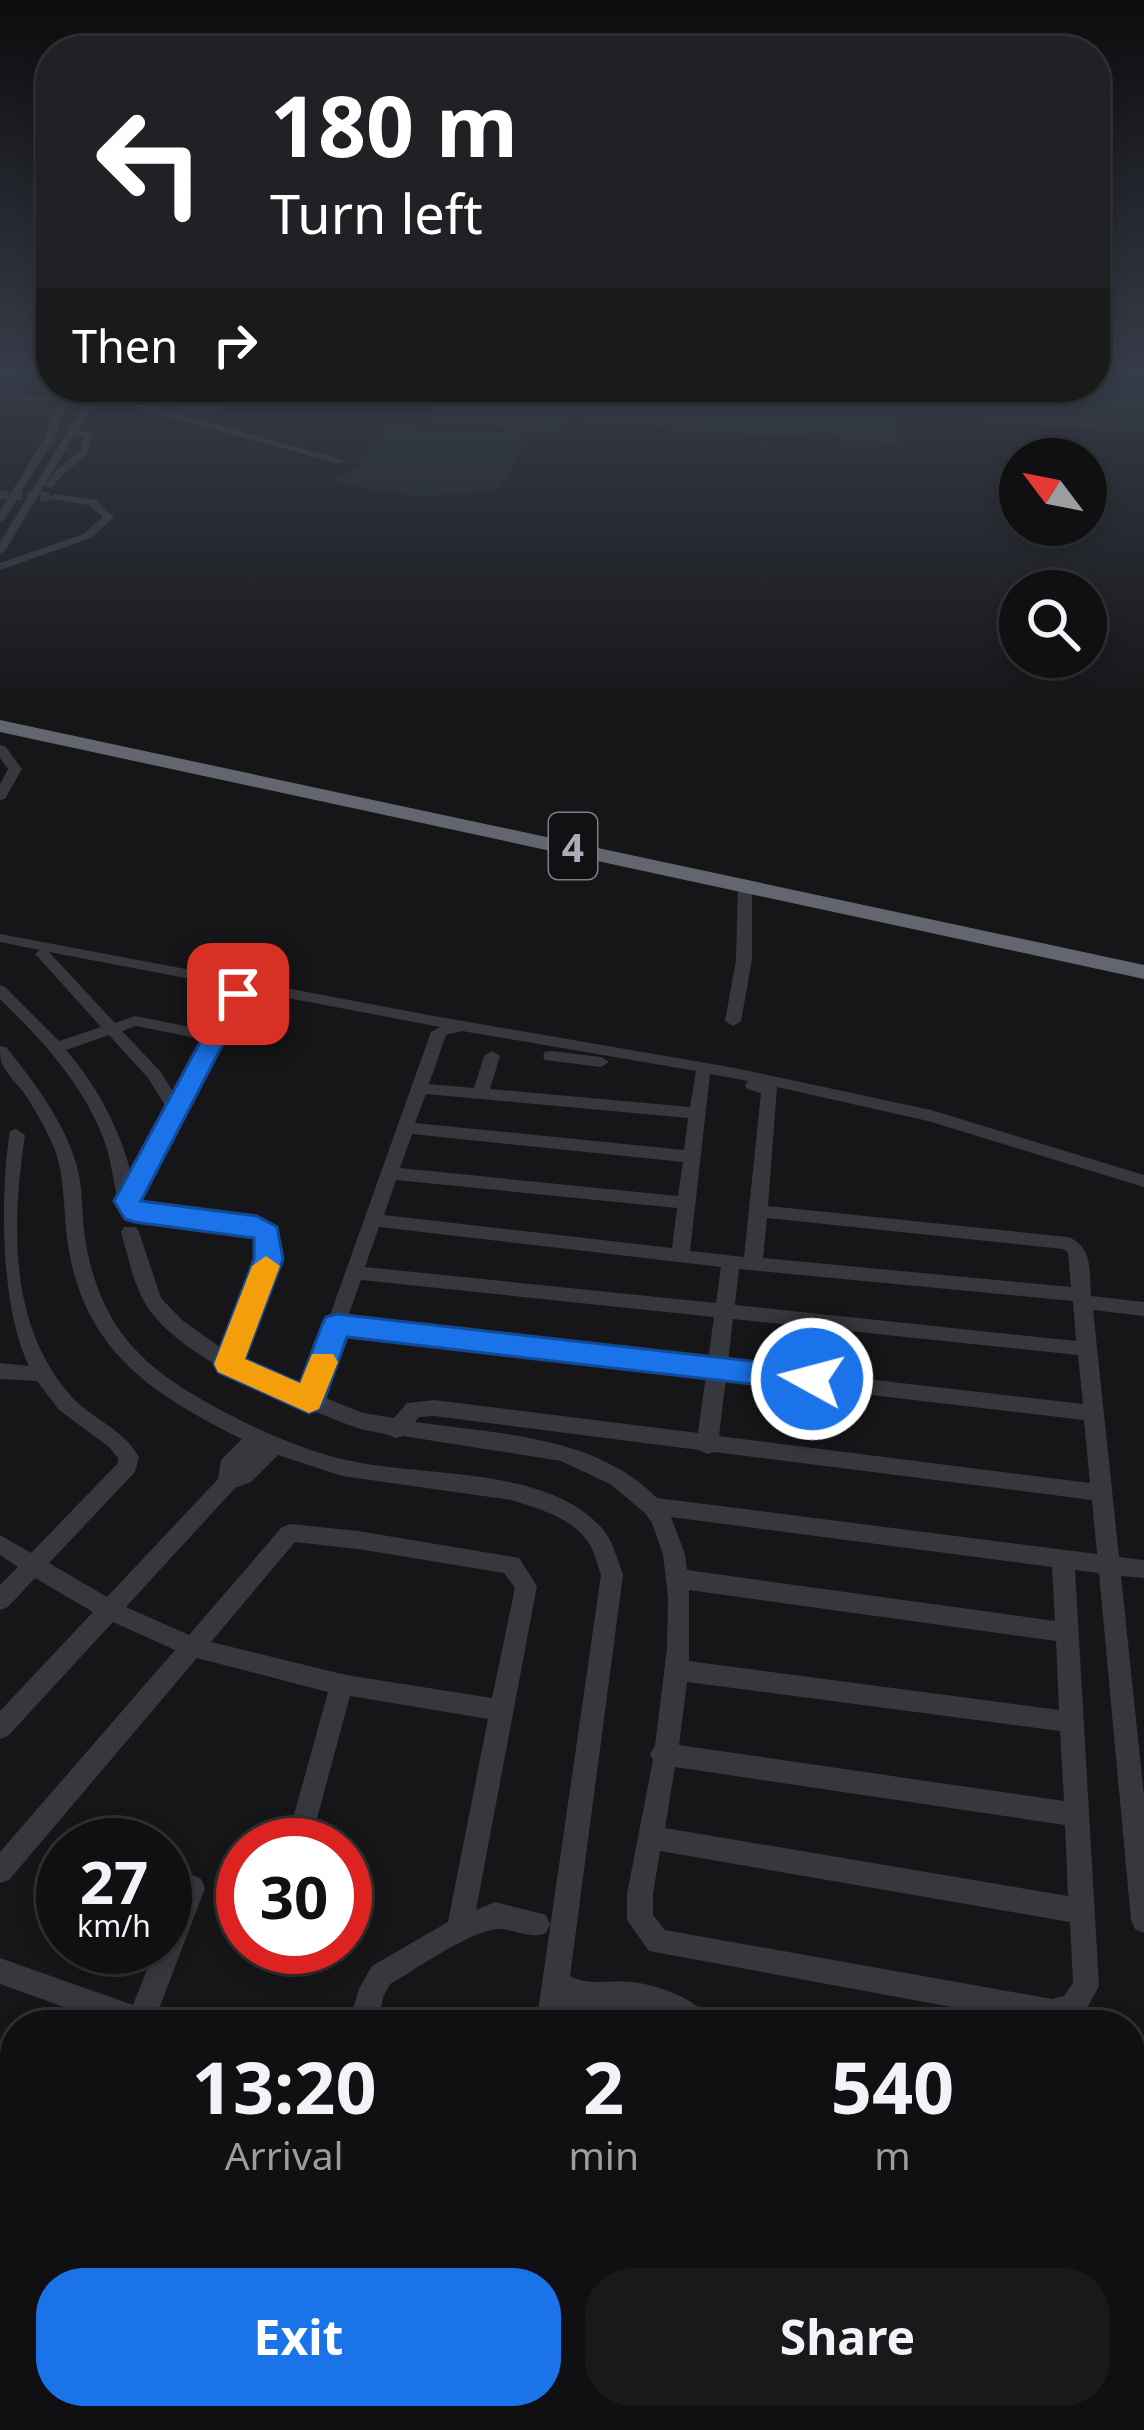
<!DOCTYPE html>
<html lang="en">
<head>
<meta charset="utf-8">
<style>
	body { margin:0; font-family:"Noto Sans",sans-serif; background:#19191b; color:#f1f3f6; height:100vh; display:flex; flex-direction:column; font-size:45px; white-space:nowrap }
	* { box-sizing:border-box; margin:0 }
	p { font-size:39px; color:#9c9d9f }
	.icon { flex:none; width:66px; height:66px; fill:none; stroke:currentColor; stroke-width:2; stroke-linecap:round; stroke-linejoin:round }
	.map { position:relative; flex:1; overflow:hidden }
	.side { position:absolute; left:0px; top:2010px; width:1146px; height:420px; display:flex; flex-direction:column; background:#101012; border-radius:48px 48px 0 0; box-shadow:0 6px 18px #0003,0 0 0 3px #303032 }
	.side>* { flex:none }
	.top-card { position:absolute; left:36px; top:36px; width:1074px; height:366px; border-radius:48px; box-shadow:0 6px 18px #0003,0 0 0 3px #303032; background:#202124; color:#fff; overflow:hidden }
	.needle { width:78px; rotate:302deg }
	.buttons { position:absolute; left:999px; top:438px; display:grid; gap:24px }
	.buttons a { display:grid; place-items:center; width:108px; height:108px; border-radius:50%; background:#101012; box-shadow:0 6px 18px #0003,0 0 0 3px #303032; font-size:60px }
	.speed { position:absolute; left:36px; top:1818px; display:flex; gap:24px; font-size:60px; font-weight:700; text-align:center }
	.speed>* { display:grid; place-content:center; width:156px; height:156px; border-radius:50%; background:#101012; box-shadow:0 6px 18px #0003,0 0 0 3px #303032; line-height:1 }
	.speed small { font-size:30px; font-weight:400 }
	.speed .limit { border:18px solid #d22; background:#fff; color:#111 }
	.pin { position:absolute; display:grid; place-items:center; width:102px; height:102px; color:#fff; margin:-51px; border-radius:24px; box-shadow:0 6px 18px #0006 }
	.me { position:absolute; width:132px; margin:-66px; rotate:277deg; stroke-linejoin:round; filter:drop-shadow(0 0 9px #0008) }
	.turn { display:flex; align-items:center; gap:42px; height:252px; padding:0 36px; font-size:54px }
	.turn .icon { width:156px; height:156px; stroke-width:2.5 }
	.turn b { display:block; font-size:84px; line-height:102px }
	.then { display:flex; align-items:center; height:114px; padding:0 36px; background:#0003; gap:24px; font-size:45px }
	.eta { display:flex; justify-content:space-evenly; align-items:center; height:204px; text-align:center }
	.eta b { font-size:72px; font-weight:700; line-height:84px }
	.primary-button { display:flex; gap:24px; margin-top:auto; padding:24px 36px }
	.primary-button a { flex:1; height:138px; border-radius:48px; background:#1a73e8; color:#fff; font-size:48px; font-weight:700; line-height:138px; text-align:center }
	.primary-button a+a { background:#19191b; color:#f1f3f6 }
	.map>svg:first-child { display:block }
	.green { fill:#1e261f }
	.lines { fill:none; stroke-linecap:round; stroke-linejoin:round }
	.minor-tunnel { stroke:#333438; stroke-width:9; stroke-dasharray:9 4.5; stroke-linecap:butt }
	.minor { fill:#37383d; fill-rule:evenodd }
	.highway { fill:#63666e; fill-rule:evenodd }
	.route { fill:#1a73e8; stroke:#114b97; stroke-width:3 }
	.slow { fill:#f59e0b }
	.labels { text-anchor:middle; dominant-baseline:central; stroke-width:9; stroke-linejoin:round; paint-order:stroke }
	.shield { fill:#111113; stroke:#7b7e86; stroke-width:3 }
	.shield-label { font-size:39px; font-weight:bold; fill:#a8adb8 }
</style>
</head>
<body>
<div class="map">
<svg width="1144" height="2430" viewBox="0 0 1144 2430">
	<rect width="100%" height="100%" fill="#161618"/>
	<!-- green -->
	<path class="green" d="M1095,379L1144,381V432L899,417L897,443L847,440L820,431L798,438L567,421L561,432L423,424L442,387H1095Z
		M207,387H261L203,418L170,409Z
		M386,426L531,434L496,493L413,496L330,482L357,468L362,460L356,458L368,453Z"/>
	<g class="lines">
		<!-- minor-tunnel -->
		<path class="minor-tunnel" d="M0,495L54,497"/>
		<!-- minor -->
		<path class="minor" d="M99,387L168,411L345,461L337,463L161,415L96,392Z
			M78,389L98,397L78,429L93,434L88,454L63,474L52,488L44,486L5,551L0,554V542L85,403L67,404L55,437L5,519L0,522V511L45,437L58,403L0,399V393L57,398ZM75,434L83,436L81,451L56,470L44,486Z
			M54,494L96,500L114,517L91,538L0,570V563L83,534L103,517L89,505L50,499L49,497Z
			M0,745L5,746L22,769L5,799L0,800V784L8,769L0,758Z
			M745,879L752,883V960L741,1021L733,1026L725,1021L736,960L738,883Z
			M0,934L434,1016L735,1068L931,1110L1144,1175V1187L928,1121L777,1087L768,1206L1068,1237C1094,1247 1089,1272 1091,1296L1144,1302V1316L1093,1310L1119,1557L1144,1560V1578L1121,1576L1144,1796V1933L1135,1929L1131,1920L1099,1573L1075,1570L1099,1986L1082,2017L1049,2025L649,1951L627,1920V1894L653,1760L650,1754L655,1746L667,1648L668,1598L663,1554L652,1523L645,1513L610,1484L561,1461L403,1436L396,1438C382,1431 366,1432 352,1426C294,1404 177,1359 145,1303C133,1283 128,1255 121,1232L124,1227H136L139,1232L161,1298L182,1320L224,1350L260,1259L258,1237L252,1232L154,1222L122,1212C113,1190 113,1164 104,1140C83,1084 42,1040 0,999V985L5,987L59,1041L101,1027L38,957L35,954L40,950L0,942ZM49,952L212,983L208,987L211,990L228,994L229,998L211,1031L135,1016L115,1023ZM241,989L440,1027L431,1032L304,1388L239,1361L278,1259L273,1229C247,1208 173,1216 136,1204L245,998ZM136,1026L206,1040L176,1096L160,1071L122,1031ZM462,1031L696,1071L690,1107L490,1089L500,1056L492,1051L484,1056L474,1088L429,1084L446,1035ZM109,1035L148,1078L168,1110L132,1177C120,1129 98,1087 66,1050ZM710,1074L748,1081L745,1085L747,1089L761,1093L744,1257L690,1251ZM426,1094L688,1118L684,1150L415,1123ZM412,1134L683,1162L678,1196L400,1168ZM396,1180L677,1208L672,1248L384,1215ZM767,1218L1063,1249L1068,1253L1071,1287L763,1258ZM379,1227L721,1267L716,1303L365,1267ZM739,1269L1073,1301L1076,1341L735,1305ZM361,1280L714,1317L708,1361L347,1319ZM733,1319L1078,1355L1083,1404L728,1363ZM343,1333L706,1375L698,1433L434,1400L407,1403L394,1418L363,1413L321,1396ZM726,1378L1084,1420L1090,1483L719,1436ZM434,1416L699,1450L707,1454L714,1452L1092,1500L1097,1554L657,1498C595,1435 496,1434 415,1422L419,1417ZM671,1517L1052,1567L1055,1621L687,1570L685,1554ZM689,1590L1056,1641L1059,1710L689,1661ZM687,1682L1060,1731L1064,1801L679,1745ZM675,1767L1065,1825L1068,1896L665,1828ZM660,1851L1070,1922L1073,1983L1064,1996L1052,1999L665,1930L653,1915V1894Z
			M0,1046L6,1047C34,1082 63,1120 76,1163C84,1189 81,1217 86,1244C104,1342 156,1377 240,1420C280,1440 322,1457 367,1464C439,1476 547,1470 600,1526C613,1539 617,1559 623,1575L570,1976C589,1986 607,1980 628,1982C654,1983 702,1999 713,2025H675L656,2014L639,2010L599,2009L615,2015L619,2025H536L601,1575C598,1566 595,1554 590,1545C575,1519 538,1508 511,1500L342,1476L278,1455L251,1482L235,1488L126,1607L189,1635L282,1527L290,1524L358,1531L519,1558L537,1586L476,1910L495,1902L546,1915L550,1924L546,1933C527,1941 509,1925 491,1930C459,1938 420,1967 390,1984L384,1995L376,2025H348L359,1989L372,1966L448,1922L488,1719L350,1696L313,1833L310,1841L301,1845L292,1841L289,1833L328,1692L197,1658L9,1880L0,1883V1852L175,1650L113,1622L8,1736L0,1739V1711L93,1612L35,1578L8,1607L0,1610V1585L18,1567L0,1555V1535L31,1553L118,1463V1458L109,1447L59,1410L37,1381L0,1379V1363L29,1366C0,1307 0,1193 10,1131L16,1129L25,1135C12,1224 8,1323 70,1395C91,1419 123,1428 139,1457L135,1472L49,1563L107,1597L218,1479L221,1460L242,1439C155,1396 87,1353 69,1251C63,1217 66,1182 55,1150C47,1130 36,1111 24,1093C17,1084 7,1074 2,1064C0,1059 0,1052 0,1046ZM295,1542L358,1549L504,1573L515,1588L492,1698L346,1675L211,1642Z
			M551,1051L601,1057L609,1062L601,1067L545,1060L543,1056L545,1052Z
			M192,1875L201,1879L205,1888L157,2014L162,2015L166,2025H114L0,1984V1958L133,2005L156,1947H165V1924L183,1879Z
			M1144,2053V2081L1131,2085V2057Z
			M0,2069L15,2074V2102L0,2097Z
			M1131,2113L1144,2120V2152L1131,2145Z
			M15,2402V2415H38L33,2430H1L11,2404Z
			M339,2415H371L367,2430H335Z
			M470,2415H502L500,2430H468Z
			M564,2415H596L589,2430H557Z
			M792,2415H870L879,2419L884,2430H806L797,2426Z
			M1086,2415H1118L1119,2430H1087Z"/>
		<!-- highway -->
		<path class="highway" d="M0,720L1144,965V979L0,732Z"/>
	</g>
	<!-- sky -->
	<linearGradient id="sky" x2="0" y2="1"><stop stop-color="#0c0c0d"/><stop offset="0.52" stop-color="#363c48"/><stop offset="1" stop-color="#363c48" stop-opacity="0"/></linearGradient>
	<rect width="1144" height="712" fill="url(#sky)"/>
	<!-- route -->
	<path class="route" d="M238,987L249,994L141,1201L257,1216L277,1227L283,1259L245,1359L300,1383L322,1325L326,1317L337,1314L812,1368L822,1371L827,1379L822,1387L812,1391L347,1337L324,1401L319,1409L309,1413L218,1372L214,1364L254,1259V1238L134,1222L125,1219L114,1201L226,994Z"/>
	<!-- slow -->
	<path class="slow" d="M266,1256L280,1266L245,1359L300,1383L312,1354H333L338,1362L319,1409L309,1413L218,1372L214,1364L252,1266Z"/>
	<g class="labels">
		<!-- shield labels -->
		<rect class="shield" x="549" y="813" width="48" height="66" rx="9"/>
		<g class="shield-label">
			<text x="573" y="846">4</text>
		</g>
	</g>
</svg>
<div class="buttons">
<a><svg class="needle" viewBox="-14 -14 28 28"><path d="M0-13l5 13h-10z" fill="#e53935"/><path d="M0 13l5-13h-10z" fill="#9c9d9f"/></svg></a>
<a><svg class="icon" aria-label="search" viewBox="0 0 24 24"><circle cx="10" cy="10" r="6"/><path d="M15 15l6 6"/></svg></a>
</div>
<div class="speed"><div>27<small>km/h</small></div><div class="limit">30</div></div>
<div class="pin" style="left:238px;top:994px;background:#d93025"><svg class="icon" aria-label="arrive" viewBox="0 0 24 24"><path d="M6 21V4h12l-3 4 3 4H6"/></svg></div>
<svg class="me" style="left:812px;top:1379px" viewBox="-20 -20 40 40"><circle r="17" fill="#1a73e8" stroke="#fff" stroke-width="3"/><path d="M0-11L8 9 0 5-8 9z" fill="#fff"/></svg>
<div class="top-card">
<div class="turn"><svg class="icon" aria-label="left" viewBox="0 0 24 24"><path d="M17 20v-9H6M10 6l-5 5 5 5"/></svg><div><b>180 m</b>Turn left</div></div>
<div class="then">Then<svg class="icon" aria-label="right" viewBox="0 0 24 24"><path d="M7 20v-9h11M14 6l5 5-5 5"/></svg></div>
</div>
<section class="side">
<div class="eta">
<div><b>13:20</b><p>Arrival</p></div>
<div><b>2</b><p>min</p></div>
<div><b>540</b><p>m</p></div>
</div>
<div class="primary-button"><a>Exit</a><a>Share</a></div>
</section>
</div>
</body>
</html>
